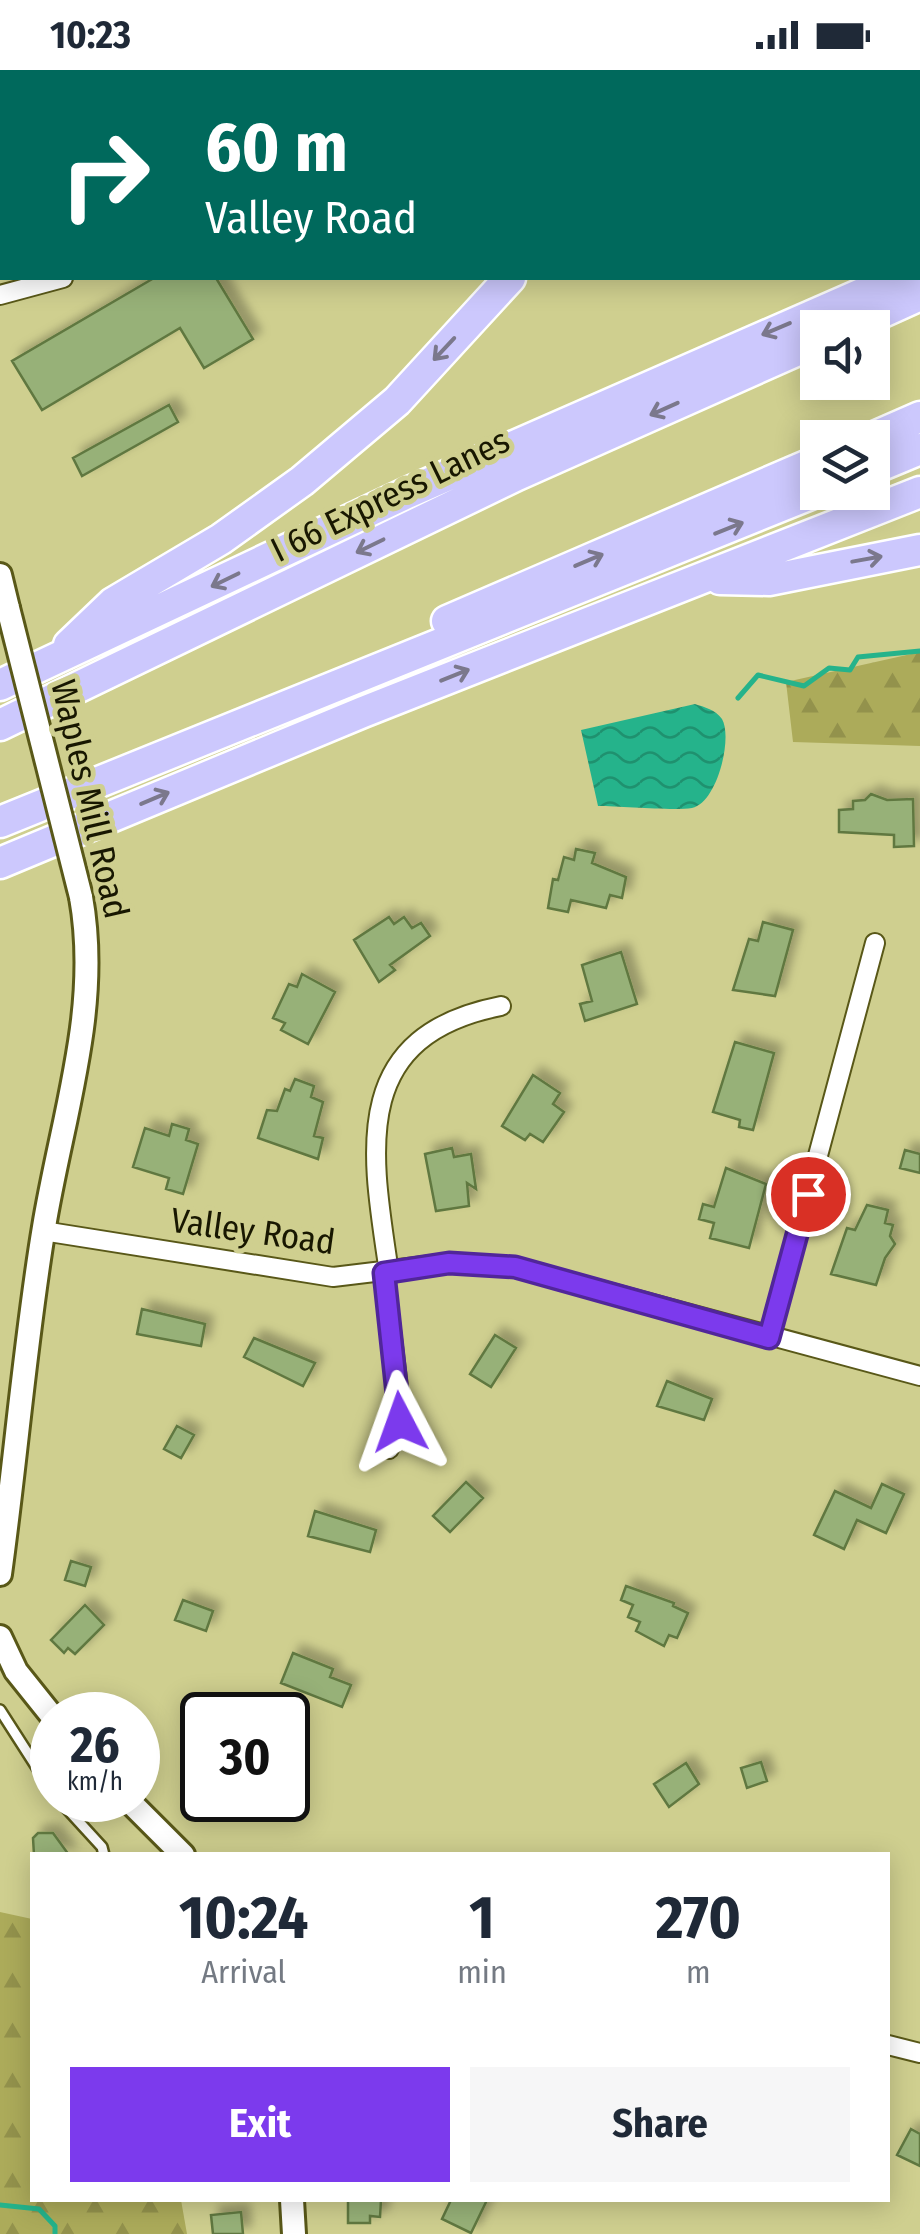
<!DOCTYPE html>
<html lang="en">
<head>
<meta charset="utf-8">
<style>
	body { margin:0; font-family:"Fira Sans Condensed",sans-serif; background:#f6f6f7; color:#1f2937; height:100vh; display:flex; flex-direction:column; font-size:38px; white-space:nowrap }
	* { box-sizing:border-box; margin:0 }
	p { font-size:32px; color:#747a83 }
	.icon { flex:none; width:55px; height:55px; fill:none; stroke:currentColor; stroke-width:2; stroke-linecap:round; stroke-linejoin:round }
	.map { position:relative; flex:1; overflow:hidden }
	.panel { position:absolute; left:30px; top:1782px; width:860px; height:350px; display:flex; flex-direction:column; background:#fff; border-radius:0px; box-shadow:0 5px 25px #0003 }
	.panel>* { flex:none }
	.banner { position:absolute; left:0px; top:0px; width:920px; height:210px; box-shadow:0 5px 25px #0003; background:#00695c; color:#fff; overflow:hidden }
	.tools { position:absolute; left:800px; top:240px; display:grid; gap:20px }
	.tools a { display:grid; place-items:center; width:90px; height:90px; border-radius:0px; background:#fff; box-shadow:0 5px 25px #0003; font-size:50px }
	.speed { position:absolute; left:30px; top:1622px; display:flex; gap:20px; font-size:50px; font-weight:700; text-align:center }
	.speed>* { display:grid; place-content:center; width:130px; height:130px; border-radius:50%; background:#fff; box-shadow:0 5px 25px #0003; line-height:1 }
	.speed small { font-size:25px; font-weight:400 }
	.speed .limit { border:5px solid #111; border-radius:15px; background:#fff; color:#111 }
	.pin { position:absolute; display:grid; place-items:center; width:85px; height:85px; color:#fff; margin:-42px; border:5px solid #fff; border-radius:50%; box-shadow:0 2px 10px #0007 }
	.me { position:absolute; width:110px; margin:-55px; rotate:356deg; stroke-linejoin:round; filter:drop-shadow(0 0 8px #0008) }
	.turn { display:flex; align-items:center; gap:35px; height:210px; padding:0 40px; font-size:45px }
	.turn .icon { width:130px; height:130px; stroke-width:2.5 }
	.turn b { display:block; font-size:70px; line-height:85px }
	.eta { display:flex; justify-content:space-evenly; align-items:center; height:170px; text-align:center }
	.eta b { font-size:60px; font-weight:700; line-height:70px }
	.action { display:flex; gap:20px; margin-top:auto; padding:20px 40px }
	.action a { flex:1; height:115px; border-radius:0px; background:#7c3aed; color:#fff; font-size:40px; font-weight:700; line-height:115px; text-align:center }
	.action a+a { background:#f6f6f7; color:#1f2937 }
	.status { display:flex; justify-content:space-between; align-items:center; height:70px; padding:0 50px; background:#fff; direction:ltr }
	.status svg { height:28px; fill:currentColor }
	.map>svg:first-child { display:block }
	.forest { fill:url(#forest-firs) }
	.water { fill:url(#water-waves) }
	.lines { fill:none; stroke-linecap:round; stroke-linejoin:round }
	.stream { stroke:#25b38b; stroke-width:5 }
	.building { fill:#97b178; stroke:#607841; stroke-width:2.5; filter:url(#shadow) }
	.service-casing { stroke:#595818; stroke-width:14 }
	.minor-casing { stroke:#595818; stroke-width:22 }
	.secondary-casing { stroke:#595818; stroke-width:28 }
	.motorway-casing { stroke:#fff; stroke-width:35 }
	.service { stroke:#fff; stroke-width:9 }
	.minor { stroke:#fff; stroke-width:18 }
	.secondary { stroke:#fff; stroke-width:22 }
	.motorway { stroke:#ccc8fd; stroke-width:30 }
	.secondary-bridge-casing { stroke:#595818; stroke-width:28; stroke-linecap:butt }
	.secondary-bridge { stroke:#fff; stroke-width:22 }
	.oneway { stroke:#7b788c }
	.route-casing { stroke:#51269a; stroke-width:25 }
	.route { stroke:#7c3aed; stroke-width:18 }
	.labels { text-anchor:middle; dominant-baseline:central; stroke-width:10; stroke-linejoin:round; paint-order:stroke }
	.street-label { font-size:35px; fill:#181701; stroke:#cfcf8f }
</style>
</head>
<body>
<div class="status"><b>10:23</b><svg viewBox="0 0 49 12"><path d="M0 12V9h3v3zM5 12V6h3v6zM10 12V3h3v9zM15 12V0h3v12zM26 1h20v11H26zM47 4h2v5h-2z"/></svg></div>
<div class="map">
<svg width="920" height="2164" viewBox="0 0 920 2164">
	<defs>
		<pattern id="forest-firs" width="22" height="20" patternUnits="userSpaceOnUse" patternTransform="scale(2.5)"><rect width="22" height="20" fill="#acab5a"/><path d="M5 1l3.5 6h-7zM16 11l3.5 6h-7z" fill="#93924c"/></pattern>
		<pattern id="water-waves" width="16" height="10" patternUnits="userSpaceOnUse" patternTransform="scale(2.5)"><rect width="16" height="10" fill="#25b38b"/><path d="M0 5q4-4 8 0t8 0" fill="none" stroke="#1f916f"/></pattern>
		<filter id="shadow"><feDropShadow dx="8" dy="-8" stdDeviation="5" flood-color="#0004"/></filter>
	</defs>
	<rect width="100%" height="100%" fill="#cfcf8f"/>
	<!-- forest -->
	<path class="forest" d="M920,582V676L793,672L786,612Z
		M0,1842L32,1849V2130H181L187,2164H0Z"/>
	<!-- water -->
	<path class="water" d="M695,634C704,637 716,640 722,649C733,668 717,733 692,738C673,741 621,736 598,736L581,660Z"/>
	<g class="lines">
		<!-- stream -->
		<path class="stream" d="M738,628L758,605L804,616L829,598L850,600L858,587L920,581
			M0,2135L39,2139L55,2156V2164"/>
	</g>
	<!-- building -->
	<path class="building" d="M154,208H216L253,269L204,298L180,258L42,340L12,291Z
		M169,335L178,352L82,406L73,388Z
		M871,724L887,730L913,729L914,776L894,777V765L839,762V740L853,739V731L865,730Z
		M576,779L595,783L592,793L626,807L622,828L610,825L606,838L571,830L568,842L548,838L553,809L558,810L564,787L574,790Z
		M389,847L394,854L404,847L412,858L421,853L430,866L390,895L395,900L379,912L354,870Z
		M763,852L793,860L775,926L733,920L749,869L758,871Z
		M621,882L637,934L585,951L580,934L592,931L582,895Z
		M302,904L335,922L308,974L281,960L285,953L273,948L289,914L297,917Z
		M735,972L774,983L753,1060L739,1057L740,1050L713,1042Z
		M533,1005L560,1023L553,1034L564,1042L543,1072L530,1064L525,1070L502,1056Z
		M295,1009L314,1016L311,1027L323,1032L314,1066L323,1068L318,1089L258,1068L267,1040L277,1041L285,1019L290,1021Z
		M172,1054L189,1059L186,1070L198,1074L183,1124L166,1119L169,1108L133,1097L145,1058L169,1066Z
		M452,1078L454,1087L471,1084L476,1119L467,1113L469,1136L436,1141L425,1084Z
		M905,1080L920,1084V1103L900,1098Z
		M726,1098L766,1114L749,1178L710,1168L714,1153L699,1149L703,1134L714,1137Z
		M867,1135L888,1140L885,1153L893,1155L890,1166L895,1174L885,1188L876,1215L831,1204L847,1158L855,1160Z
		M142,1239L205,1254L201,1276L137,1264Z
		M495,1265L516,1278L491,1317L470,1304Z
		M254,1268L315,1293L303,1316L244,1287Z
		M667,1311L712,1329L704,1350L657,1336Z
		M177,1356L194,1365L181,1388L164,1379Z
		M466,1412L483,1428L450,1462L433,1446Z
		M882,1414L904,1424L886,1463L857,1450L844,1479L814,1465L835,1421L871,1438Z
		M315,1441L376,1460L370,1482L308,1466Z
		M71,1491L91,1497L85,1516L65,1510Z
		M626,1516L674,1533L673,1536L688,1543L677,1568L669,1565L664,1576L636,1561L640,1552L628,1547L633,1535L621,1530Z
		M183,1530L213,1541L206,1561L175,1550Z
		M85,1535L104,1555L75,1584L68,1578L64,1583L51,1570Z
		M293,1583L333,1599L330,1607L351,1615L342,1637L281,1613Z
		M761,1692L767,1711L747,1718L741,1698Z
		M686,1693L699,1714L669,1737L654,1714Z
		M38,1763H53L69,1785H34L33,1768Z
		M911,2059L920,2064V2096L897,2085Z
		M348,2130H381L380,2147L370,2146V2153H348Z
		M451,2130H487L471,2163L442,2149Z
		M241,2142L243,2164H213L211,2145Z"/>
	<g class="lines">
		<!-- service casing -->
		<g class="service-casing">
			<path id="service" d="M111,0L112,2
				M0,120L2,119
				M0,167L2,166
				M0,1640L52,1721
				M59,1730L102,1777L104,1785"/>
		</g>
		<!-- minor casing -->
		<g class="minor-casing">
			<path id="minor" d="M273,2L274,0
				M0,225L63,208
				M43,1161L333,1207L449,1193L515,1197L920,1306
				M389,1202C371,1082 348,966 501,936
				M384,1203L400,1333L399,1352L389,1379
				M769,1268L875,873
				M888,1975L920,1983"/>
		</g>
		<!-- secondary casing -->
		<g class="secondary-casing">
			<path id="secondary" d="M0,505L8,538
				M0,1504C16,1388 25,1271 44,1157C62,1047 101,939 81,827
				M0,1567L16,1601L52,1646
				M128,1730L183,1785
				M292,2130L294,2164"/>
		</g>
		<!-- motorway casing -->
		<g class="motorway-casing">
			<path id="motorway" d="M671,2L673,0
				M918,199L920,198
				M847,258L920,225
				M872,368L920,347
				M872,399L920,379
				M720,509L769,510L920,480
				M447,551L818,391
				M69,575L113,533L221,469L302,411L397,331L510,208
				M0,615L407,423L898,208
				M0,655L517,405L818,271
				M0,752L818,421
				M0,793L363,642L920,422"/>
		</g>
		<!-- service -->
		<use href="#service" class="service"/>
		<!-- minor -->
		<use href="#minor" class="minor"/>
		<!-- secondary -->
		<use href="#secondary" class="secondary"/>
		<!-- motorway -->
		<use href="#motorway" class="motorway"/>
		<!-- secondary-bridge casing -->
		<g class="secondary-bridge-casing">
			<path id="secondary-bridge" d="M8,538L81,827"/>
		</g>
		<!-- secondary-bridge -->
		<use href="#secondary-bridge" class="secondary-bridge"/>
	</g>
	<!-- one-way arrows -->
	<defs><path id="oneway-shaft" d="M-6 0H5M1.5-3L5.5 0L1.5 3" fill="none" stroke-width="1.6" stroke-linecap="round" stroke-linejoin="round" transform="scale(2.5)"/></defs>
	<g class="oneway">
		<use href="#oneway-shaft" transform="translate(776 259) rotate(157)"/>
		<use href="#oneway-shaft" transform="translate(444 279) rotate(133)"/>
		<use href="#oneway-shaft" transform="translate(664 339) rotate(156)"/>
		<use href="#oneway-shaft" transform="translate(729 458) rotate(-22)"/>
		<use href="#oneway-shaft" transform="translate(370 476) rotate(154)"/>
		<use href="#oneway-shaft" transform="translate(867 489) rotate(-10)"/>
		<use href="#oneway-shaft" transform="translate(589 490) rotate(-23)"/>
		<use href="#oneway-shaft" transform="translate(225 510) rotate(154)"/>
		<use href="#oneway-shaft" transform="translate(455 605) rotate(-22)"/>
		<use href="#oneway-shaft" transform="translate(155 728) rotate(-23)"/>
	</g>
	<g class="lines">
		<!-- route casing -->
		<g class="route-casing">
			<path id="route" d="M400,1352L384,1203L449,1193L515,1197L769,1268L808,1124"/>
		</g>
		<!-- route -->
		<use href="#route" class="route"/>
	</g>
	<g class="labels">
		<!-- street labels -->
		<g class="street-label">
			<text transform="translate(390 425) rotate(-26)">I 66 Express Lanes</text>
			<text transform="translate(90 729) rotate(77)">Waples Mill Road</text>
			<text transform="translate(253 1161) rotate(8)">Valley Road</text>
		</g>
	</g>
</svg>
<div class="tools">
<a><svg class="icon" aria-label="sound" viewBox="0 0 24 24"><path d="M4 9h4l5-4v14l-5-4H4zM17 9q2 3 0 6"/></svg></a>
<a><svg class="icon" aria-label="layers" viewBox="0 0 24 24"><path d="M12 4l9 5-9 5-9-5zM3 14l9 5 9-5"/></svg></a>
</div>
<div class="speed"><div>26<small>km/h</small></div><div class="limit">30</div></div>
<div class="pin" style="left:808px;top:1124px;background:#d93025"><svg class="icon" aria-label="arrive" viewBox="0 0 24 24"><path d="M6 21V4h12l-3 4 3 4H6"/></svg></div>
<svg class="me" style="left:400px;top:1352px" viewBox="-20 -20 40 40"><path d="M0-17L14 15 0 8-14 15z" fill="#7c3aed" stroke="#fff" stroke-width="4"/></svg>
<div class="banner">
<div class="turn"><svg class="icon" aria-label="right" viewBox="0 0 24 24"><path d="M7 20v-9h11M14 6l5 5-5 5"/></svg><div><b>60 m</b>Valley Road</div></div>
</div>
<section class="panel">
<div class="eta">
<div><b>10:24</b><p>Arrival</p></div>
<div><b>1</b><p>min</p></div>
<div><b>270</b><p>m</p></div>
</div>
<div class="action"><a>Exit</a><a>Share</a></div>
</section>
</div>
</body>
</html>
